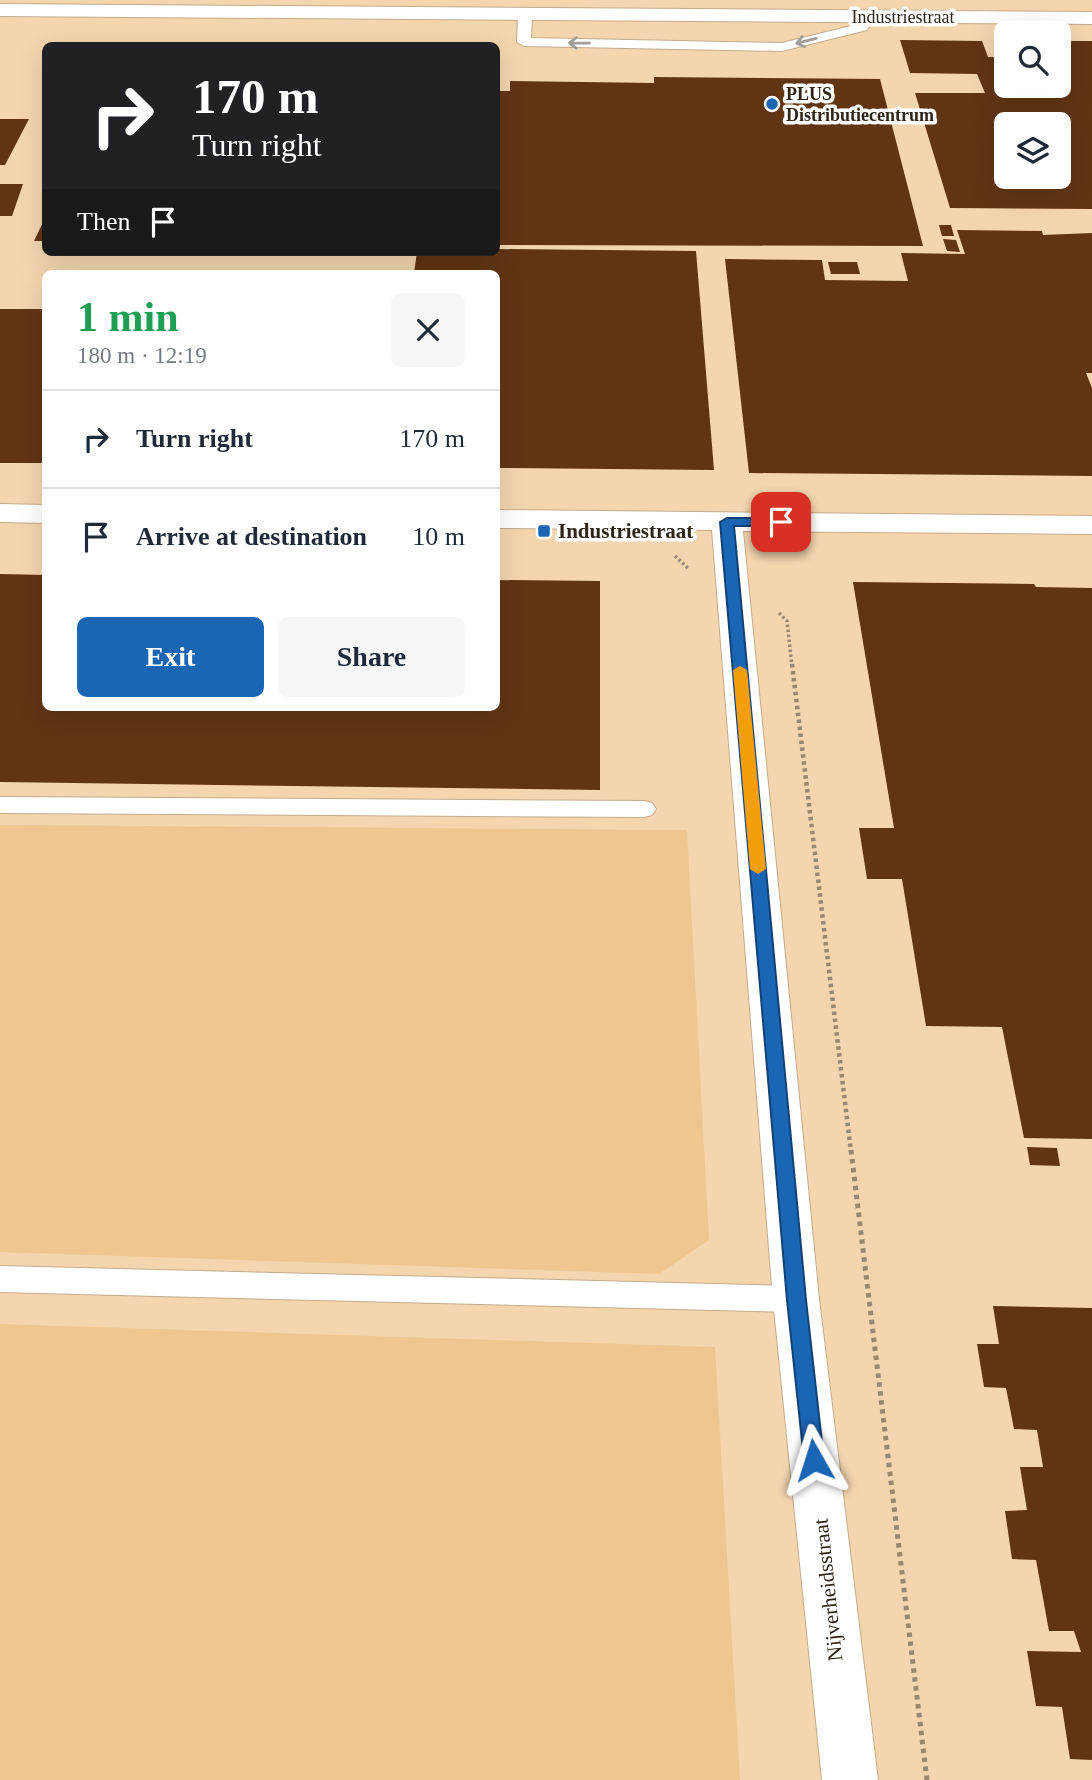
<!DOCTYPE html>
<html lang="en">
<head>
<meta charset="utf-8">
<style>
	body { margin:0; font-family:"Times New Roman",serif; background:#f6f6f7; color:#1f2937; height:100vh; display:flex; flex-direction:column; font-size:26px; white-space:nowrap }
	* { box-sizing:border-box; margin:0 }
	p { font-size:23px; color:#747a83 }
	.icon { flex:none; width:38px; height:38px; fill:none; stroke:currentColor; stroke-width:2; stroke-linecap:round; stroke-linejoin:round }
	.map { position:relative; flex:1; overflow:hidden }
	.details { position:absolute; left:42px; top:270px; width:458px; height:441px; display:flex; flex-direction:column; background:#fff; border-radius:10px; box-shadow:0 7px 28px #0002 }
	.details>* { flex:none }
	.banner { position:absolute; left:42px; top:42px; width:458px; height:214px; border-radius:10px; box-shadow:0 7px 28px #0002; background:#202124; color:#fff; overflow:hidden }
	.fabs { position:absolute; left:994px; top:21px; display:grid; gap:14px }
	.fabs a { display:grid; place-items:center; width:77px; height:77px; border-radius:10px; background:#fff; box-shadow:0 7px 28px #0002; font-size:35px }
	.pin { position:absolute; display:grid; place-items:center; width:60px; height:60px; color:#fff; margin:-30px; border-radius:14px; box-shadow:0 4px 10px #0006 }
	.me { position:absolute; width:77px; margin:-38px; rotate:354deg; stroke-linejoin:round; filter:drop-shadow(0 0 5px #0008) }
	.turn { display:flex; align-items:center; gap:24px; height:147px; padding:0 35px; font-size:32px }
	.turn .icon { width:91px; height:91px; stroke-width:2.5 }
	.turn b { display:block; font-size:49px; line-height:60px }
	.then { display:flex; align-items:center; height:66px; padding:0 35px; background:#0003; gap:14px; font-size:26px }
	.round { display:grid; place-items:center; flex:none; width:74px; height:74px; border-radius:10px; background:#f6f6f7 }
	.headline { display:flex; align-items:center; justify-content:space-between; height:119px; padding:0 35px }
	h1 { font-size:42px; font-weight:600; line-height:52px; color:#1e9e55 }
	.cta { display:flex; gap:14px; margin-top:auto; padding:14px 35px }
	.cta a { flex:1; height:80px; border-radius:10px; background:#1b65b5; color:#fff; font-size:28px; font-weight:600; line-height:80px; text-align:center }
	.cta a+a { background:#f6f6f7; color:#1f2937 }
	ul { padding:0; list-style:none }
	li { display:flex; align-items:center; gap:21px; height:98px; padding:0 35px; border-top:2px solid #e0e1e3 }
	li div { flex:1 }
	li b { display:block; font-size:26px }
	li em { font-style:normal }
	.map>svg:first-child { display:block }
	.built { fill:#f4d5ad; fill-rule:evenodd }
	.green { fill:#efc690 }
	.building { fill:#623512; fill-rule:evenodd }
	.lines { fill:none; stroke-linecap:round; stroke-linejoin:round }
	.service-casing { stroke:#c4ab8a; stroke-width:2 }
	.minor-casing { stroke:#c4ab8a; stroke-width:2 }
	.tertiary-casing { stroke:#c4ab8a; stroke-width:2 }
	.path-far2 { stroke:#9a876f; stroke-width:3.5; stroke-dasharray:2.5 2.5; stroke-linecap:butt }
	.path-far1 { stroke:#9a876f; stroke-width:4.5; stroke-dasharray:3.5 3.5; stroke-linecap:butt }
	.path { stroke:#9a876f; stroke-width:5; stroke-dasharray:4.5 4.5; stroke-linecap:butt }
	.service { fill:#fff; fill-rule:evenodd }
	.minor { fill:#fff; fill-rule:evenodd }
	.tertiary { fill:#fff; fill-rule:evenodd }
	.oneway { stroke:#a19d97 }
	.route { fill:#1b65b5; stroke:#124276; stroke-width:2 }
	.slow { fill:#f59e0b }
	.poi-dot { fill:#1b65b5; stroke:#fff; stroke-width:2.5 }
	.labels { text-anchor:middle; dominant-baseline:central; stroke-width:7; stroke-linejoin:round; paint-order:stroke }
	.far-street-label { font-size:18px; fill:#2f2518; stroke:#fff }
	.far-poi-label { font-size:18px; font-weight:bold; fill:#2f2518; stroke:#fff; text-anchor:start }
	.poi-label { font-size:21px; font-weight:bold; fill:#2f2518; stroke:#fff; text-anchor:start }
	.street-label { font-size:21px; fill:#2f2518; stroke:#fff }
</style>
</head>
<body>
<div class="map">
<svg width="1092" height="1780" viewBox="0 0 1092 1780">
	<rect width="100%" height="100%" fill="#fbe1bf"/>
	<!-- built -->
	<path class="built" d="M0,0H1092V1780H0ZM1006,33H1059V86H1006ZM46,46H497V252H46ZM1006,124H1059V177H1006ZM46,273H497V707H46Z"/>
	<!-- green -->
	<path class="green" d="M0,825L687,830L709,1240L659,1274L0,1252Z
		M0,1324L715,1347L740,1780H0Z"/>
	<!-- building -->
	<path class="building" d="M900,40L982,41L988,57H1006V86H1059V41H1092V209L950,208L915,93H985L977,74L910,73ZM1006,124H1059V177H1006Z
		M654,77L880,79L923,246L497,245V91H510V81L654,83Z
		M0,119H29L5,165H0Z
		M0,184H23L12,216H0Z
		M46,216V241H34Z
		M939,225H951L954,236H942Z
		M957,230L1042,231L1043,235L1092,233V373H1086L1092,388V476L749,473L725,259L822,260L825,280L908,281L901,253L965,254Z
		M943,239L956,240L960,252L947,251Z
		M497,249L696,251L714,470L497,468V273H414L417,252H497Z
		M828,262H857L860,274H831Z
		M0,309H46V463H0Z
		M0,574L46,575V707H497V580L600,581V790L0,782Z
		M853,582L1034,584L1036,587L1092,588V1139L1024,1138L1002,1027L926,1026L902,879H867L859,828H894Z
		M1027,1147L1057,1148L1060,1166L1030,1165Z
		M993,1306L1092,1308V1760L1070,1759L1062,1707L1036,1706L1027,1651L1081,1652L1074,1631H1049L1036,1560L1012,1559L1005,1511L1027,1510L1020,1467H1043L1037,1430L1014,1429L1006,1388L984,1387L977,1344H999Z"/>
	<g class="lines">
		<!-- service casing -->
		<g class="service-casing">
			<path id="service" d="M525,10L532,14L531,38L782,43L855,25L854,17L861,13L868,17L869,27L867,30L782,51L524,46L517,42L518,14Z
				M0,797L644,801L652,803L656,809L652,815L644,817L0,813Z
				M0,1266L796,1286L807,1290L811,1299L807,1308L796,1312L0,1292Z"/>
		</g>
		<!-- minor casing -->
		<g class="minor-casing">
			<path id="minor" d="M0,4L1092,12V24L0,16Z"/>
		</g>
		<!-- tertiary casing -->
		<g class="tertiary-casing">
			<path id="tertiary" d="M0,504L46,505V523L0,522Z
				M497,510L1092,516V534L743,531L819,1299L878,1780H822L773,1299L712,530L497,528Z"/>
		</g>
		<!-- path-far2 -->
		<path class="path-far2" d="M675,556L689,569
			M779,613L787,621L792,666"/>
		<!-- path-far1 -->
		<path class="path-far1" d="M792,664L851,1152"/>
		<!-- path -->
		<path class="path" d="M851,1150L927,1780"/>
		<!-- service -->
		<use href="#service" class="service"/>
		<!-- minor -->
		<use href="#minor" class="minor"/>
		<!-- tertiary -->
		<use href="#tertiary" class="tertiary"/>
	</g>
	<!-- one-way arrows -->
	<defs><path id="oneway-shaft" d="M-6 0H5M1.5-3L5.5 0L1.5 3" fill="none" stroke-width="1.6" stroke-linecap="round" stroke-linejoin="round" transform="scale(1.75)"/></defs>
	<g class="oneway">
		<use href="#oneway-shaft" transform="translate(806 41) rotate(166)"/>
		<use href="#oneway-shaft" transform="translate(579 43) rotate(-179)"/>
	</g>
	<!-- route -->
	<path class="route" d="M727,518H781L787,522L781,526H734L806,1300L824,1460L821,1466L814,1469L807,1466L804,1460L787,1300L720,522Z"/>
	<!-- slow -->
	<path class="slow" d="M740,666L747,670L766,869L758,874L750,869L733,670Z"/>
	<!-- markers -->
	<g class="poi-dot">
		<circle cx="772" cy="104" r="7"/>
		<rect x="537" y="524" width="14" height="14" rx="3.5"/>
	</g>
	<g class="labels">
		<!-- far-street labels -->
		<g class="far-street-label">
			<text x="903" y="17">Industriestraat</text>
		</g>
		<!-- far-poi labels -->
		<g class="far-poi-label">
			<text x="786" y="94">PLUS<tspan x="786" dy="21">Distributiecentrum</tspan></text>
		</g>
		<!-- poi labels -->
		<g class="poi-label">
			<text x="558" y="531">Industriestraat</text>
		</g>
		<!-- street labels -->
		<g class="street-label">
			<text transform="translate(828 1590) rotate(-96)">Nijverheidsstraat</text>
		</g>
	</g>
</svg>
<div class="fabs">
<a><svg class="icon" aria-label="search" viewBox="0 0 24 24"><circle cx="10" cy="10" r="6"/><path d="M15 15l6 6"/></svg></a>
<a><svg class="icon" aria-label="layers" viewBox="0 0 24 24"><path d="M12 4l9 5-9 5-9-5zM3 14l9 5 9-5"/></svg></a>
</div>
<div class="pin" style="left:781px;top:522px;background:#d93025"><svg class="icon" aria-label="arrive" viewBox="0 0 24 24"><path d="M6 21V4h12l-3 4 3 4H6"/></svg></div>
<svg class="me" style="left:814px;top:1460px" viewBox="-20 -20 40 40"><path d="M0-17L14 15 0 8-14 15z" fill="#1b65b5" stroke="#fff" stroke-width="4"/></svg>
<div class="banner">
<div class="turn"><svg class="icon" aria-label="right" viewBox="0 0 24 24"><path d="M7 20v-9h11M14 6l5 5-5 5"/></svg><div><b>170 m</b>Turn right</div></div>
<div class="then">Then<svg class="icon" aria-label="arrive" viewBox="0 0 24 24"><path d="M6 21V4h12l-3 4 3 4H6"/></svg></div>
</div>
<section class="details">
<div class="headline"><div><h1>1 min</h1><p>180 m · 12:19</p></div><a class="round"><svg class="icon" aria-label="close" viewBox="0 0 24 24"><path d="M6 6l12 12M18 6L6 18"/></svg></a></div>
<ul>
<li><svg class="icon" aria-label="right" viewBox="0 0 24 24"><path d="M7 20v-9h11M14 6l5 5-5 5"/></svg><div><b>Turn right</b></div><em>170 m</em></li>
<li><svg class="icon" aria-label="arrive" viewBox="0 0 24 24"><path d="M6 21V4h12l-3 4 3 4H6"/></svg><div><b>Arrive at destination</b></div><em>10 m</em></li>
</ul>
<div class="cta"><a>Exit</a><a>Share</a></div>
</section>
</div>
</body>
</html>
